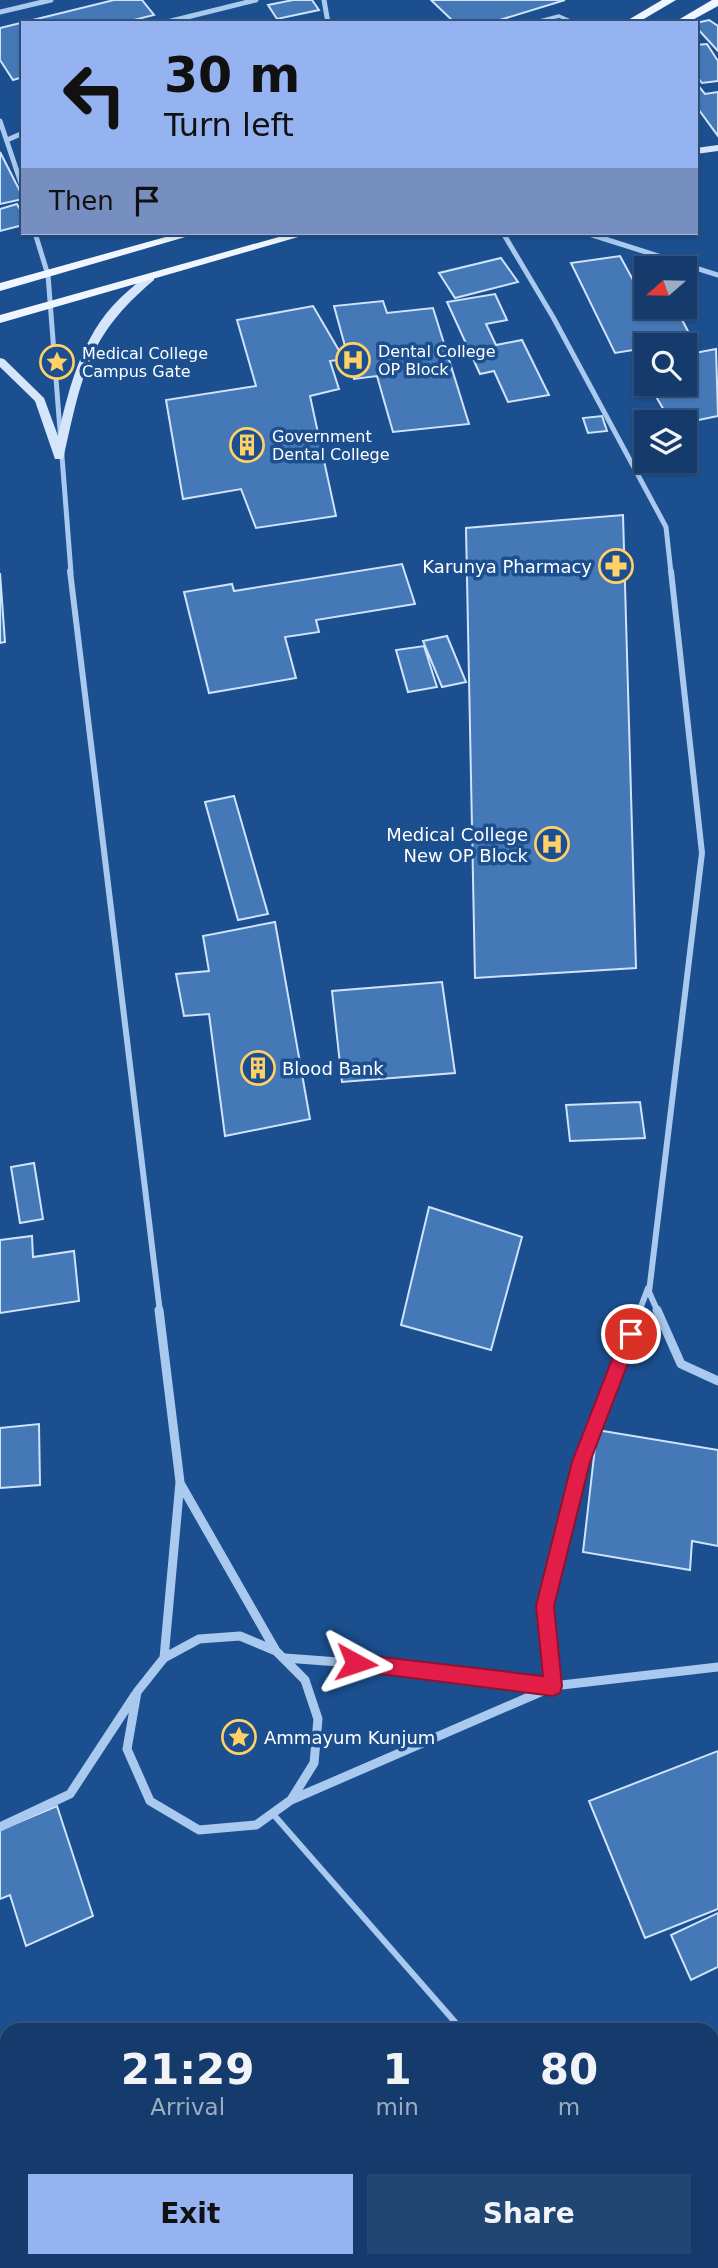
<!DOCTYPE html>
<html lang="en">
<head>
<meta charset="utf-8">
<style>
	body { margin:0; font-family:"DejaVu Sans",sans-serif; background:#214673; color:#f1f3f6; height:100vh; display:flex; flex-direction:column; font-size:26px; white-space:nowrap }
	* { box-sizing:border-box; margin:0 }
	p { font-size:23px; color:#9dadc1 }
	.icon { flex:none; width:38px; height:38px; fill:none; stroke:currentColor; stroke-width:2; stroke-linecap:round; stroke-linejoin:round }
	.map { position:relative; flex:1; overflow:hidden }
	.side { position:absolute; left:0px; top:2023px; width:719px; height:245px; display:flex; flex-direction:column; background:#143b6b; border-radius:21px 21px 0 0; box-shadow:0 2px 5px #0004,0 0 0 2px #33557e }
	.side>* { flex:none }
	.guide { position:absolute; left:21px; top:21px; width:677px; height:214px; border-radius:0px; box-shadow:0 2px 5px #0004,0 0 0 2px #33557e; background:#95b2f1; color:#111; overflow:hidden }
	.needle { width:46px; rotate:250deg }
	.buttons { position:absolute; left:634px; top:256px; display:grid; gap:14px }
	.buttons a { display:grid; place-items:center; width:63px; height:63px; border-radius:0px; background:#143b6b; box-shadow:0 2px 5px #0004,0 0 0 2px #33557e; font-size:35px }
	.pin { position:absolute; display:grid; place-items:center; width:60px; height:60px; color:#fff; margin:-30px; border:4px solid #fff; border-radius:50%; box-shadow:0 2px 7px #0007 }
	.me { position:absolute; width:77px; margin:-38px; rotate:95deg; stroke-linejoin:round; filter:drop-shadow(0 0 5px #0008) }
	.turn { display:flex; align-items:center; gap:24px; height:147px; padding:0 28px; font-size:32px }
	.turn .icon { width:91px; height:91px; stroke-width:2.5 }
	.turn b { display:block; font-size:49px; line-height:60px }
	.then { display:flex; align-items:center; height:66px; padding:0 28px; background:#0003; gap:14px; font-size:26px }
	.eta { display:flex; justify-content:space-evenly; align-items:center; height:119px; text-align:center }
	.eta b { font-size:42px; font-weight:800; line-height:49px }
	.action { display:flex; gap:14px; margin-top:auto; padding:14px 28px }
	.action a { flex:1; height:80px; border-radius:0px; background:#95b2f1; color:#111; font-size:28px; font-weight:800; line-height:80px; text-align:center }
	.action a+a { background:#214673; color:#f1f3f6 }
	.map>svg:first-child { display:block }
	.building { fill:#4478b7; stroke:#cfe3fa; stroke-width:2 }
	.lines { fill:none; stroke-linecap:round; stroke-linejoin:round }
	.service-far1 { stroke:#a9c9ee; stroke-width:3.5 }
	.service { stroke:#a9c9ee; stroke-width:6 }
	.minor-far2 { stroke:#a9c9ee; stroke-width:5 }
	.minor-far1 { stroke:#a9c9ee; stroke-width:6 }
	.minor { stroke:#a9c9ee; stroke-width:9 }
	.secondary { fill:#d6e6fa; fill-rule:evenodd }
	.primary { fill:#f0f6ff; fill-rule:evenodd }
	.route { fill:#e11d48; stroke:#92132f; stroke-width:2 }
	.labels { text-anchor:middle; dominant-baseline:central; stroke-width:7; stroke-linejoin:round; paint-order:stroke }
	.far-poi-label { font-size:16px; fill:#fff; stroke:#1b4f8f; text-anchor:start }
	.poi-label { font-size:18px; fill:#fff; stroke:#1b4f8f; text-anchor:end }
</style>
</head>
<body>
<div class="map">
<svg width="718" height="2268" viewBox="0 0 718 2268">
	<rect width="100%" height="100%" fill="#1b4f8f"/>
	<!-- building -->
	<path class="building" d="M114,0H142L154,15L122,23H23V77L13,80L0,60V28Z
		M293,0H312L319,10L277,19L268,5Z
		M431,0H565L490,23H455Z
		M709,20L718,26V51L696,27V23Z
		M707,44L718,61V81L702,83L696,75V45Z
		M696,83L705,94L718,92V136L696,106Z
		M0,152L23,197V199L0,204Z
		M17,204L23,215V225L0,231V209Z
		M620,256L633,280L646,278V306H675L693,341L646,345V348L615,353L571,263Z
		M501,258L518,282L455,298L439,273Z
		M495,294L507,320L486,324L496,345L522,340L549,395L508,402L494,371L480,374L447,302Z
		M383,301L387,313L433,308L469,424L393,432L377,376L354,379L334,306Z
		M313,306L344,359L330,361L339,389L310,396L336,516L256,528L241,489L183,499L166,400L256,386L237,320Z
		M716,349L718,416L684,423L671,422L648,383H684V355Z
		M602,416L607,431L588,433L583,418Z
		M623,515L636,968L475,978L466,528Z
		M402,564L415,604L316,620L319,632L285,637L296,678L209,693L184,592L232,584L234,591Z
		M0,573L5,642L0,643Z
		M447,636L466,682L442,687L423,641Z
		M424,646L437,687L408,692L396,650Z
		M234,796L268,914L238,920L205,802Z
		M275,922L310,1119L225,1136L209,1014L184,1016L176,974L209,971L203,936Z
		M442,982L455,1073L342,1082L332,991Z
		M640,1102L645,1138L570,1141L566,1105Z
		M34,1163L43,1219L20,1223L11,1167Z
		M429,1207L522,1237L491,1350L401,1325Z
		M32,1236L33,1257L74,1251L79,1301L0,1313V1240Z
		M39,1424L40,1485L0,1488V1428Z
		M597,1430L718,1450V1546L692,1541L690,1570L583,1552Z
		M718,1751V1909L645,1938L589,1801Z
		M57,1806L93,1916L26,1946L10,1895L0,1899V1830Z
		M718,1913V1967L691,1980L671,1935Z"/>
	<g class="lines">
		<!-- service-far1 -->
		<path class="service-far1" d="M532,23L559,16L575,23"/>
		<!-- service -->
		<path class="service" d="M273,1814L462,2030
			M664,2261L670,2268"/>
		<!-- minor-far2 -->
		<path class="minor-far2" d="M324,0L328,23
			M0,12L51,0
			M163,23L256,0
			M0,121L23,189
			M7,140L23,133
			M35,233L48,275L71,573
			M503,233L553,317L666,527L671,573
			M586,233L718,275"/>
		<!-- minor-far1 -->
		<path class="minor-far1" d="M70,571L160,1312
			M639,1312L648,1288
			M658,1312L649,1292L702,853L671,571"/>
		<!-- minor -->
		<path class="minor" d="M159,1310L180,1482L164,1658
			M657,1310L681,1364L718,1381
			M180,1483L276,1651
			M240,1636L276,1651L305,1680L318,1719L314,1763L291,1800L256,1825L199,1830L150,1801L127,1749L137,1692L164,1658L199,1639Z
			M285,1658L379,1665L553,1686L718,1667
			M553,1686L545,1606L581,1462L639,1310
			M291,1800L552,1687
			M0,1827L70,1794L135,1695"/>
		<!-- secondary -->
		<path class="secondary" d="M718,145V151L696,154V148Z
			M150,275L154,276V280C88,335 82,376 64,456L63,459H55L35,401L0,367V358L4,359L44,398L58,436C70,383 84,328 128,291C135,285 142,278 150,275Z"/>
		<!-- primary -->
		<path class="primary" d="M662,0H676L637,23H623Z
			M712,0H718V6L687,23H673Z
			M180,233H199L0,291V283Z
			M293,233H312L0,323V315Z"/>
	</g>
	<!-- route -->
	<path class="route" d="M631,1326L639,1334L590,1462L554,1606L562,1686L560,1693L553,1696L349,1670L346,1663L349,1656L356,1654L543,1676L536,1606L572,1462L622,1334Z"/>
	<!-- icons -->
	<defs>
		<g id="hospital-ring" transform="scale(1.75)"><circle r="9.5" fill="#1b4f8f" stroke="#ffd166" stroke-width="1.5"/><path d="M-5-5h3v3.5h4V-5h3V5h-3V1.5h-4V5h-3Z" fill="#ffd166"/></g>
		<g id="sight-ring" transform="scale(1.75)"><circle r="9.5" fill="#1b4f8f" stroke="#ffd166" stroke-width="1.5"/><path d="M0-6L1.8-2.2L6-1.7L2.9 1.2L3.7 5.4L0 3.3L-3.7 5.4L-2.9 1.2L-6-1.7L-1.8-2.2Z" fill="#ffd166"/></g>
		<g id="building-ring" transform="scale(1.75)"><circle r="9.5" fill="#1b4f8f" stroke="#ffd166" stroke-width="1.5"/><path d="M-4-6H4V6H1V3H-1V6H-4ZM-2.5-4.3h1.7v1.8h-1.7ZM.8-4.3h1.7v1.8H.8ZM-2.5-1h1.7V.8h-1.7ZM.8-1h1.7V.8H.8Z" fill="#ffd166"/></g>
		<g id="pharmacy-ring" transform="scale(1.75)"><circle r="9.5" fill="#1b4f8f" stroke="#ffd166" stroke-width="1.5"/><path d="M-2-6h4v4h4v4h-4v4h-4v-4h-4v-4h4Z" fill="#ffd166"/></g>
	</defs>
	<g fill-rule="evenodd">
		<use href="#hospital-ring" x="353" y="360"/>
		<use href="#sight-ring" x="57" y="362"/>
		<use href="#building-ring" x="247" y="445"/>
		<use href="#pharmacy-ring" x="616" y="566"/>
		<use href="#hospital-ring" x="552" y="844"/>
		<use href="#building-ring" x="258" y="1068"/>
		<use href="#sight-ring" x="239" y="1737"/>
	</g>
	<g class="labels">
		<!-- far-poi labels -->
		<g class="far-poi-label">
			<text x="378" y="351">Dental College<tspan x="378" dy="18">OP Block</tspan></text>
			<text x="82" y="353">Medical College<tspan x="82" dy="18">Campus Gate</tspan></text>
			<text x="272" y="436">Government<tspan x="272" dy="18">Dental College</tspan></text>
		</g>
		<!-- poi labels -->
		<g class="poi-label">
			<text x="592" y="566">Karunya Pharmacy</text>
			<text x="528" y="834">Medical College<tspan x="528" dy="21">New OP Block</tspan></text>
			<text x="282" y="1068" text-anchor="start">Blood Bank</text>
			<text x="264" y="1737" text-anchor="start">Ammayum Kunjum</text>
		</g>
	</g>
</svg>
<div class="buttons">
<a><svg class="needle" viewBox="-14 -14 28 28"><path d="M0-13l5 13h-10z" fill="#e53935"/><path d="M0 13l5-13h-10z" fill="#9dadc1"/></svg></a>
<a><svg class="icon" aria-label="search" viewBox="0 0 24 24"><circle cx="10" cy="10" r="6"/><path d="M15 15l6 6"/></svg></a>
<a><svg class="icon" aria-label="layers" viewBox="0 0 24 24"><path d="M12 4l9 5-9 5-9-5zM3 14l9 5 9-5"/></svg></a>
</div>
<div class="pin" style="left:631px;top:1334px;background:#d93025"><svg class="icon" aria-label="arrive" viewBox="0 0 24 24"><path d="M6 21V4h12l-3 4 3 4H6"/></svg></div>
<svg class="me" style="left:356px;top:1663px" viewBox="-20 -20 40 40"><path d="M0-17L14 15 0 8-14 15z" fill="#e11d48" stroke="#fff" stroke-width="4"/></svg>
<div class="guide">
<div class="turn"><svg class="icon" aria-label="left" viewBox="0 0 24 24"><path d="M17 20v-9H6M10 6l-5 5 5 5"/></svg><div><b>30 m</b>Turn left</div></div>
<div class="then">Then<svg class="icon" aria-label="arrive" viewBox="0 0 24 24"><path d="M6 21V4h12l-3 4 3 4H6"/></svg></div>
</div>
<section class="side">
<div class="eta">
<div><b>21:29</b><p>Arrival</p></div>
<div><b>1</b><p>min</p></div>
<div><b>80</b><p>m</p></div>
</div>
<div class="action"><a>Exit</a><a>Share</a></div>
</section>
</div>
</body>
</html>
